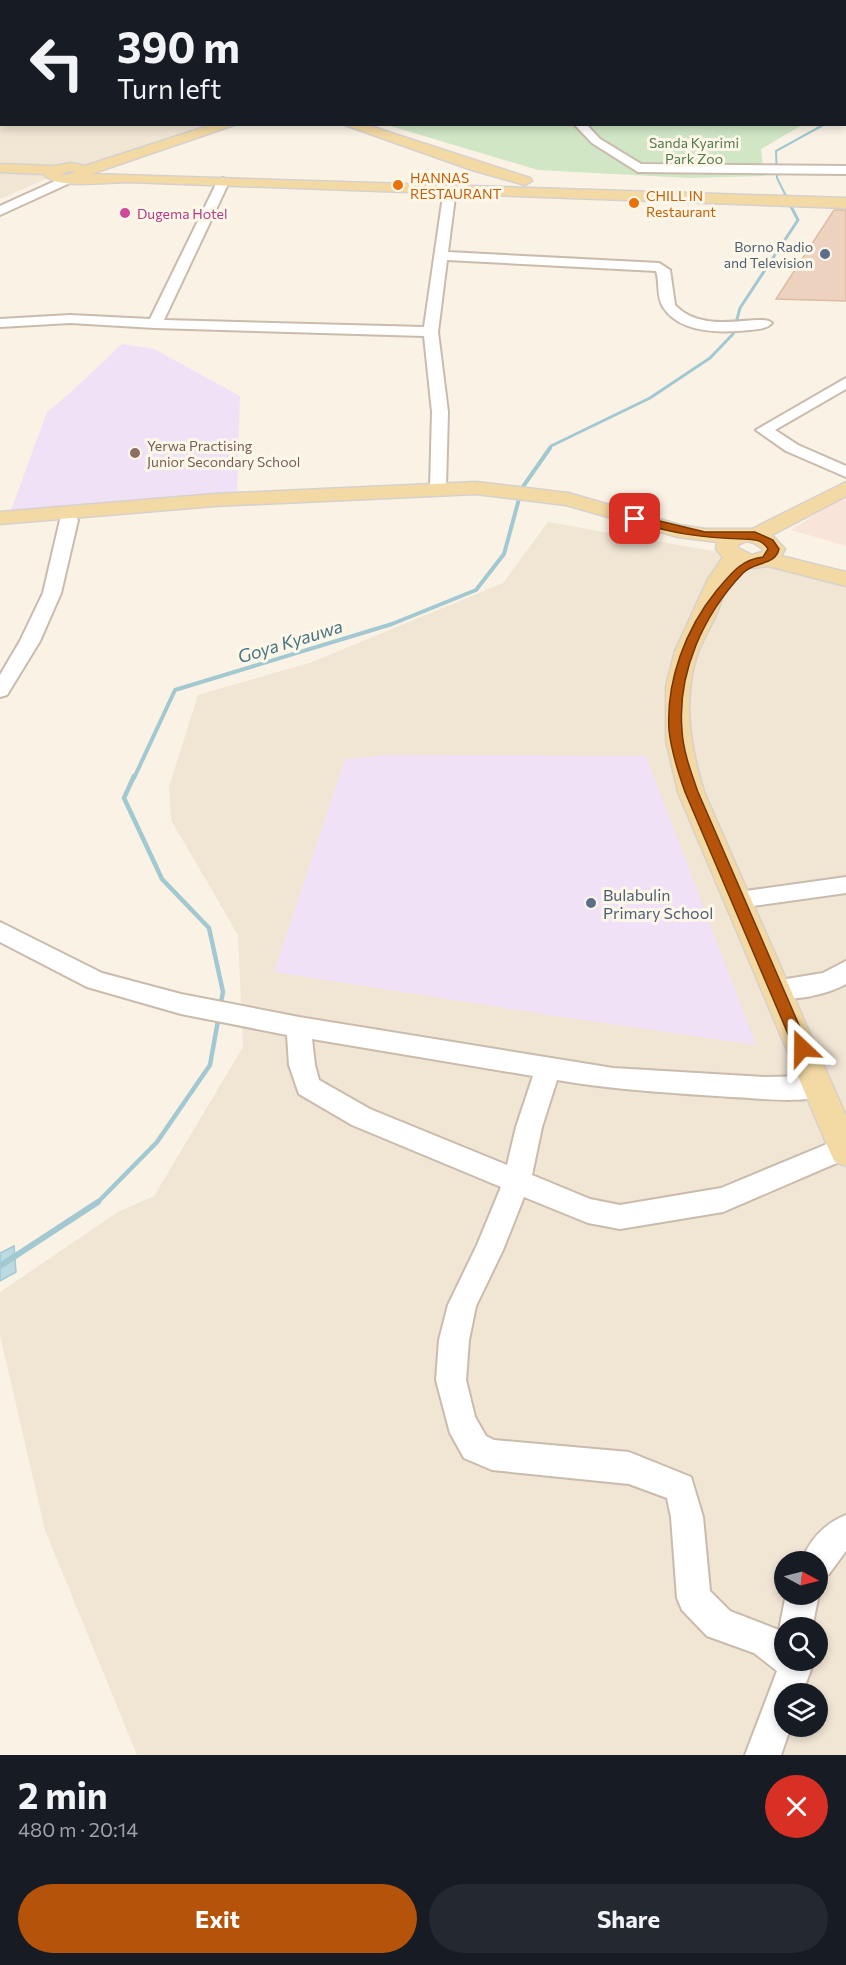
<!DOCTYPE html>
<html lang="en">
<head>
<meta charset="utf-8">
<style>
	body { margin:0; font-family:Commissioner,sans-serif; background:#242831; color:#f1f3f6; height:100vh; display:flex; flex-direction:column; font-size:22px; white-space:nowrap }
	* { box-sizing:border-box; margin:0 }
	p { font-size:20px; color:#9ea1a6 }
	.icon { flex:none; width:33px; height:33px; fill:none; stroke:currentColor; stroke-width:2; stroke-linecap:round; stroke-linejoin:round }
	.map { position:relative; height:1755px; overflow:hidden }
	.sheet { display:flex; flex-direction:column; background:#171b24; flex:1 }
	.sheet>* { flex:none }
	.hud { position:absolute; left:0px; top:0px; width:846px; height:126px; box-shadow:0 3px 9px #0003; background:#171b24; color:#f1f3f6; overflow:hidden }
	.needle { width:39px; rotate:97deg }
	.controls { position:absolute; left:774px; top:1551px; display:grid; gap:12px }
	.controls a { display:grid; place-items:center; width:54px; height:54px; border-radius:50%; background:#171b24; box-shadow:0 3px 9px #0003; font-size:30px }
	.pin { position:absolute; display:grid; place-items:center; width:51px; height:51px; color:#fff; margin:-26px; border-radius:12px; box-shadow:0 3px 9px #0006 }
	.me { position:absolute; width:66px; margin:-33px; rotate:337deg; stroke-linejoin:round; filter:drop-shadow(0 0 4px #0008) }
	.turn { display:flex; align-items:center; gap:21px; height:126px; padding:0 18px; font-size:27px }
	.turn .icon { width:78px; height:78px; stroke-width:2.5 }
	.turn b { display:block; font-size:42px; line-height:51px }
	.round { display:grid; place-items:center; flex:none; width:63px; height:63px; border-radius:32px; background:#242831 }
	.head { display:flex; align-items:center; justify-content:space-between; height:102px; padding:0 18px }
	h1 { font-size:36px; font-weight:700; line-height:45px }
	.cta { display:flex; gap:12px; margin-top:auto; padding:12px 18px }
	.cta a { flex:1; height:69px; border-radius:36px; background:#b45309; color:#fff; font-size:24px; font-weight:700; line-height:69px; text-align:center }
	.cta a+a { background:#242831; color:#f1f3f6 }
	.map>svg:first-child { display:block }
	.residential { fill:#f1e5d4; fill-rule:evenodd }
	.commercial { fill:#f9e4d9 }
	.education { fill:#f0e1f6 }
	.green { fill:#d0e6c5 }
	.water { fill:#bbdae1; stroke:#a2c8d2; stroke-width:1.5 }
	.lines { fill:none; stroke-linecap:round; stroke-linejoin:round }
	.stream-far4 { stroke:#a2c8d2; stroke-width:2 }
	.stream-far3 { stroke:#a2c8d2; stroke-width:3 }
	.stream-far2 { stroke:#a2c8d2; stroke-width:4 }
	.stream-far1 { stroke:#a2c8d2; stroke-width:4.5 }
	.stream { stroke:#a2c8d2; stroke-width:6 }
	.building { fill:#edd3bf; stroke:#debba1; stroke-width:1.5 }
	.minor-casing { stroke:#cabbac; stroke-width:4 }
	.major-casing { stroke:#d7d1cd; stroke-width:3 }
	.minor { fill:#fff; fill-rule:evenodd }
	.major { fill:#f3d9a3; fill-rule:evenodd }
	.route { fill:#b45309; stroke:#753606; stroke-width:1.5 }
	.food-dot { fill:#e8710a; stroke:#fdf7ea; stroke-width:2 }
	.hotel-dot { fill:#d1479c; stroke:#fdf7ea; stroke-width:2 }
	.service-dot { fill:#5c6f8a; stroke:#fdf7ea; stroke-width:2 }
	.education-dot { fill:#8d6e63; stroke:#fdf7ea; stroke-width:2 }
	.labels { text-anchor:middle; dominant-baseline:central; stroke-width:6; stroke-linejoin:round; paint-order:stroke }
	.far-park-label { font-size:14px; fill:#547a49; stroke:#fdf7ea }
	.far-food-label { font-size:14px; fill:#c56008; stroke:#fdf7ea; text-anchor:start }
	.far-hotel-label { font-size:14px; fill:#b23c85; stroke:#fdf7ea; text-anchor:start }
	.far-service-label { font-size:14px; fill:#4e5e75; stroke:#fdf7ea; text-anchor:end }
	.far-education-label { font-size:14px; fill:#785e54; stroke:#fdf7ea; text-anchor:start }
	.service-label { font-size:16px; fill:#4e5e75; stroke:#fdf7ea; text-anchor:start }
	.water-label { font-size:18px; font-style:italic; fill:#487581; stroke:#fdf7ea }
</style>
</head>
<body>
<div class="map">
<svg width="846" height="1755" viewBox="0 0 846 1755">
	<rect width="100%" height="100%" fill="#faf3e5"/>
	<!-- residential -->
	<path class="residential" d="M0,27L2,124L224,125L69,173L62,172L0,199Z
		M548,522L775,562L846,585V1755H137L45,1530L0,1335V1292L118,1212L154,1196L243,1047L238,935L171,820L169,787L198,695L312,662L503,583ZM784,1562H818V1594H784ZM784,1628H818V1660H784ZM784,1694H818V1726H784Z"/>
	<!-- commercial -->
	<path class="commercial" d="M645,0H846V66L844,2Z
		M846,495V546L791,530Z"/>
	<!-- education -->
	<path class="education" d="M53,0H479L484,1H49Z
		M122,344L154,349L240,396L237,495L10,513L47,412L71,392Z
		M388,755L646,756L756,1045L563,1017L274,972L345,759Z"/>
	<!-- green -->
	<path class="green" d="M387,125H802L761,149L764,176L689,178L538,170Z"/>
	<!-- water -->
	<path class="water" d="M14,1246L16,1272L0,1281V1253Z"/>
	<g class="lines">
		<!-- stream-far4 -->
		<path class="stream-far4" d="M495,0L499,2
			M786,196L777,178L776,151L825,124"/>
		<!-- stream-far3 -->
		<path class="stream-far3" d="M549,449L551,446L650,398L710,358L733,334L740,308L798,220L785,195"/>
		<!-- stream-far2 -->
		<path class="stream-far2" d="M134,778L175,690L392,624L476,590L504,554L522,488L550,448"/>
		<!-- stream-far1 -->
		<path class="stream-far1" d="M134,776L124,798L162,879L209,928L223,992L220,1007
			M96,1204L157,1142L210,1065L219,1015"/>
		<!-- stream -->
		<path class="stream" d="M0,1266L98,1202"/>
	</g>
	<!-- building -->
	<path class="building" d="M834,210H846V301L776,299Z"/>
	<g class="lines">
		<!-- minor casing -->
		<g class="minor-casing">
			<path id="minor" d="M38,0H51L37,2Z
				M630,0H641L640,2Z
				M0,10H2V16H0Z
				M0,65H2V71H0Z
				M574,124H586L600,139L641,164L846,166V174L638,172L592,143Z
				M66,176L70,177V183L0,215V206Z
				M223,178L229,182L164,320L424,327L444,189L450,185L456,189L448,252L659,263L670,270L675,305C705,337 761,312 772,323C767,329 758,329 750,330C723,333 680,334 663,307C656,296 660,282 656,271L447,260L438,332L448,412L446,488L438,493L430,488L432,412L424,336L155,328L70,323L0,327V319L70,315L150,319L217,182Z
				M846,378V389L775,430L798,445L846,466V477L786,451L756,430Z
				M69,515L75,516L78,520L61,593L40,641L7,695L0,697V675L20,641L43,593L60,520L63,516Z
				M846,877V893L738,908L730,906L727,900L730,894L738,892Z
				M0,922L102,973L181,994L299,1017L613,1068L764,1077L818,1076L827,1079L831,1087L827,1095C801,1104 759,1098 731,1097C673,1093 615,1090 557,1080L542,1127L532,1175L590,1199L620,1205L721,1188L844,1137H846V1159L723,1212L620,1229L588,1223L524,1197L503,1250L476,1306L469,1340L466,1380L475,1417L486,1436L494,1440L629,1452L691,1477L703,1517L710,1591L730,1611L779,1630L786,1594H818V1589L819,1594L812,1628H784V1660H810L812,1667L802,1694H784V1726H791L781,1755H745L777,1671L754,1653L707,1636L682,1610L677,1598L671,1517L667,1498L629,1484L492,1470L464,1458L450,1433L436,1380L439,1340L448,1305L477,1245L501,1187L352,1125L299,1094L289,1065L287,1035L181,1014L87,987L0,942ZM312,1039L533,1076L516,1127L507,1165L370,1109L319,1080L315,1065Z
				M846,961V984C826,995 790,1003 768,996L765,989L768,982L823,973Z
				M846,1515V1551L829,1574L818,1578V1562H801C810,1539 824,1524 846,1515Z"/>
		</g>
		<!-- major casing -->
		<g class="major-casing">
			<path id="major" d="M617,0H632L616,2Z
				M0,21L2,22V29H0Z
				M214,124H237L91,174L846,198V208L128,182C108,182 55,190 44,174L0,172V164L54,166L71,163L85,166ZM71,171L75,172L67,175L60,174Z
				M342,124H364L530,178L532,181L525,185L472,170Z
				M476,482L568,493L680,525L705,529H752L846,482V496L772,535L785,549L781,556L846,572V586L768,566L752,568L739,565C727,579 723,598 716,615C710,628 703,639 698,652C682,699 690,746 704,792L846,1116V1166L835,1162L830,1152L678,792L666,740V686L675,651L707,581L723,557L716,549L717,542L678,537L566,505L476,494L215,506L0,524V512L215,494ZM747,541L754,543L763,549L762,552L752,555L738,548V545Z"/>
		</g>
		<!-- minor -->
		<use href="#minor" class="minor"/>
		<!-- major -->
		<use href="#major" class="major"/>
	</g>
	<!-- route -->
	<path class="route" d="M635,515L705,532H755L773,540L779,549C775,566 755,561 743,573C704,614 677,672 682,730C683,751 691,772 698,792L809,1048L807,1052L802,1054L797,1052L794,1048L685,792C678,772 671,751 669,730C666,680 686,628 717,590C731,574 740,560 763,557L768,549C763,540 754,539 743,539C699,538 673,533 631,521V516Z"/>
	<!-- markers -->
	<g class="food-dot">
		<circle cx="398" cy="185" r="6"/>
		<circle cx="634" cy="203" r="6"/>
	</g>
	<circle class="hotel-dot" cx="125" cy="213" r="6"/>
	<g class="service-dot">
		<circle cx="825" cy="254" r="6"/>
		<circle cx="591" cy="903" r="6"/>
	</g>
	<circle class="education-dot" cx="135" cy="453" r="6"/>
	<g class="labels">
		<!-- far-park labels -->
		<g class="far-park-label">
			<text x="694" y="142">Sanda Kyarimi<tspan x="694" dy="16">Park Zoo</tspan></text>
		</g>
		<!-- far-food labels -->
		<g class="far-food-label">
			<text x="410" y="177">HANNAS<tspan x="410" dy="16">RESTAURANT</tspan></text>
			<text x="646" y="195">CHILL IN<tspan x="646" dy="16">Restaurant</tspan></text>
		</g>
		<!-- far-hotel labels -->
		<g class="far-hotel-label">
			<text x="137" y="213">Dugema Hotel</text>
		</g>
		<!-- far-service labels -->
		<g class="far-service-label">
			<text x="813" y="246">Borno Radio<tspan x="813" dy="16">and Television</tspan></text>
		</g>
		<!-- far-education labels -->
		<g class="far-education-label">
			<text x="147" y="445">Yerwa Practising<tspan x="147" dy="16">Junior Secondary School</tspan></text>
		</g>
		<!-- service labels -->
		<g class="service-label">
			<text x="603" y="894">Bulabulin<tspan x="603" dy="18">Primary School</tspan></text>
		</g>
		<!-- water labels -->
		<g class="water-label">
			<text transform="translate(290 641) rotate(-17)">Goya Kyauwa</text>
		</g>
	</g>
</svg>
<div class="controls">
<a><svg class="needle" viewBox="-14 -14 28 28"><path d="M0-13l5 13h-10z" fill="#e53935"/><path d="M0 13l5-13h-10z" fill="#9ea1a6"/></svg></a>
<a><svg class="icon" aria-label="search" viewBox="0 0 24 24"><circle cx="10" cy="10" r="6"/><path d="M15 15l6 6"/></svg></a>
<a><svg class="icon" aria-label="layers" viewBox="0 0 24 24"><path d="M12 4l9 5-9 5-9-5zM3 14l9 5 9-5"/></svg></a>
</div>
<div class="pin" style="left:635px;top:519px;background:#d93025"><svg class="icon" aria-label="arrive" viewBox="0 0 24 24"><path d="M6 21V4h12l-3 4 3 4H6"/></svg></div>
<svg class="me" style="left:802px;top:1048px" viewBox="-20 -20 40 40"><path d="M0-17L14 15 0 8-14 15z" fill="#b45309" stroke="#fff" stroke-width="4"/></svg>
<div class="hud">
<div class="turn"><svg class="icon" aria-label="left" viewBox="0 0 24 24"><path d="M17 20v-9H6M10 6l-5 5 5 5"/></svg><div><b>390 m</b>Turn left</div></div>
</div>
</div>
<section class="sheet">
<div class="head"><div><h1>2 min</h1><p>480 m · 20:14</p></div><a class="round" style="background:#d93025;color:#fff"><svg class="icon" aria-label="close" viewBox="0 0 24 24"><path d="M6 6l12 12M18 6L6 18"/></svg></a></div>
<div class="cta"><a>Exit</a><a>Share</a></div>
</section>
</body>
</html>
